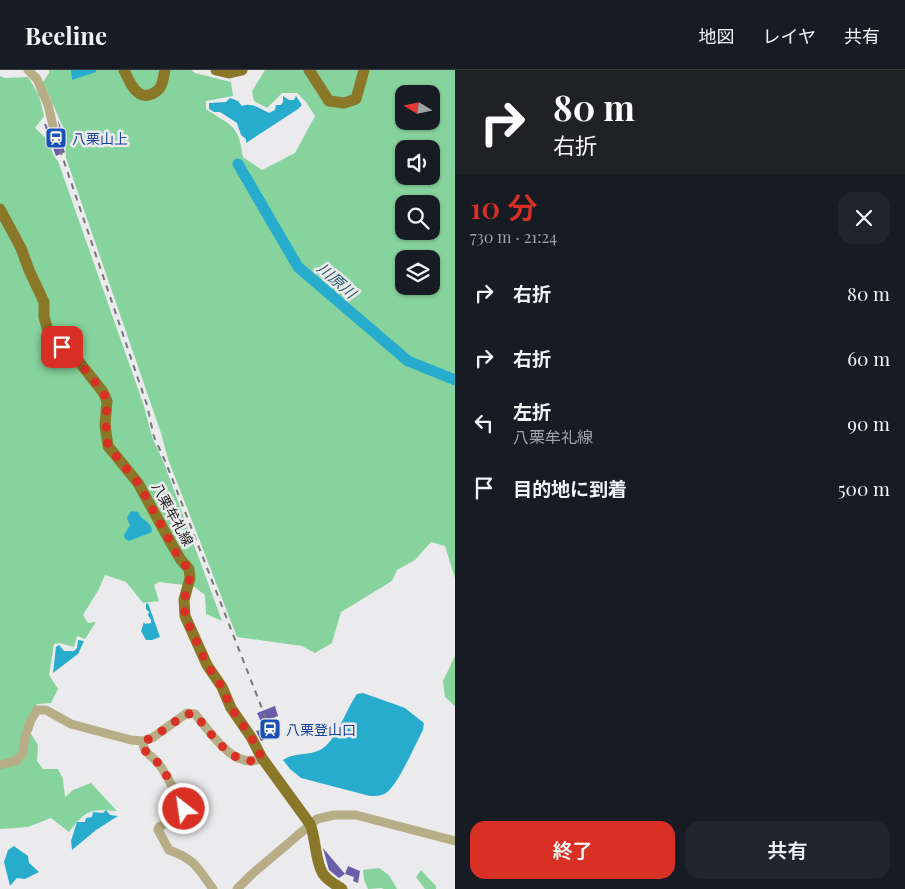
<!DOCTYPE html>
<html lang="ja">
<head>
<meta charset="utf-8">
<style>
	body { margin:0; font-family:"Playfair Display","Noto Sans JP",serif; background:#20242c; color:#f1f3f6; height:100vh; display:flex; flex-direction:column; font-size:19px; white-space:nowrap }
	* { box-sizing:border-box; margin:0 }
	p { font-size:16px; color:#9ea1a6 }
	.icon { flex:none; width:28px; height:28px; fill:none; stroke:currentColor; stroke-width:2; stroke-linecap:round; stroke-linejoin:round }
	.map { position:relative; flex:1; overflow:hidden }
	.details { display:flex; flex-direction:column; background:#171b24; width:450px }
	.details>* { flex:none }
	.top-card { background:#202124; color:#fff; overflow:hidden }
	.needle { width:32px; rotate:280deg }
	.tools { position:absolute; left:395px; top:15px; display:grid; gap:10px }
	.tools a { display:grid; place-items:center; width:45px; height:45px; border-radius:10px; background:#171b24; box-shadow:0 1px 4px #0004; font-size:25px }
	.pin { position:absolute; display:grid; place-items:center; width:42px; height:42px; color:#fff; margin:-21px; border-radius:10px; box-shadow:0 2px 8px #0006 }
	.me { position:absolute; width:55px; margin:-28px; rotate:330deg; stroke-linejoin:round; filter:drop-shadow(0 0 4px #0008) }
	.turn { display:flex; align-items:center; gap:18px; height:105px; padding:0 15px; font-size:22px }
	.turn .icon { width:65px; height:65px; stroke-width:2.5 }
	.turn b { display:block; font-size:35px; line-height:42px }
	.round { display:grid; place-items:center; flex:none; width:52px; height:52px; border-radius:15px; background:#20242c }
	.summary { display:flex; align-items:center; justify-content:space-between; height:85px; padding:0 15px }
	h1 { font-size:30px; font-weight:600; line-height:38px; color:#d93025 }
	.primary-button { display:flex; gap:10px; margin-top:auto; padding:10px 15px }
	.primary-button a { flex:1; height:58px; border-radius:15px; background:#d93025; color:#fff; font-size:20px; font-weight:600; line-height:58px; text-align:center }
	.primary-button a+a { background:#20242c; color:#f1f3f6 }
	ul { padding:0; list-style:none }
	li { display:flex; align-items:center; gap:15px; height:65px; padding:0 15px }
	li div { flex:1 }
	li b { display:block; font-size:19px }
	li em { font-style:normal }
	header { display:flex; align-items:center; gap:30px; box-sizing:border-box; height:70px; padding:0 25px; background:#171b24; border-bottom:1px solid #363941 }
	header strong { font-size:24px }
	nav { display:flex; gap:28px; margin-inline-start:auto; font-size:18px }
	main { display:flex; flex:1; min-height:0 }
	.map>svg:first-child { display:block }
	.green { fill:#87d39d; fill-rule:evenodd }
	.water { fill:#27accd }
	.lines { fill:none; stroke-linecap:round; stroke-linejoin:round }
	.river { stroke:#27accd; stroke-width:11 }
	.building { fill:#6a5eaa }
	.minor { stroke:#b7ad87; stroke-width:9 }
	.major { stroke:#8b7728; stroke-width:11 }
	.rail { stroke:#787879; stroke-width:2; stroke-dasharray:6 6; stroke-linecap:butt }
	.route { stroke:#d93025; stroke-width:9; stroke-dasharray:0 16.2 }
	.labels { text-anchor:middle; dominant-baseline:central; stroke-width:5; stroke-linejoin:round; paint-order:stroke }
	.transit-label { font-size:14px; fill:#164399; stroke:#ebebed; text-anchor:start }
	.street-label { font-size:14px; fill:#262627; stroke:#ebebed }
	.water-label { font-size:15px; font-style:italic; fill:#275968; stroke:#ebebed }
</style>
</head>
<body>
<header>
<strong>Beeline</strong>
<nav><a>地図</a><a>レイヤ</a><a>共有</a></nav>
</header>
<main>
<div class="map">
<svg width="455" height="819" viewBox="0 0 455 819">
	<rect width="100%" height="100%" fill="#ebebed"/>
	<!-- green -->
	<path class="green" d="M49,0H191L195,3L231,12L233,26L206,31V39C231,57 238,52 243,87L262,100L295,83L315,46L306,32L297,23H282L267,38L254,31L252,21L265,0H455V508L445,476L431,472L415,490L397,500L392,511L341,542L332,573L315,583L302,576L237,567L168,389L161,363L66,88L65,62L43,12L49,3ZM404,24H431V51H404ZM404,79H431V106H404ZM404,134H431V161H404ZM404,189H431V216H404Z
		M0,6L5,8L28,7L39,25L44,46L35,58L48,70L54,86L58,91L144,336L152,367L164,393L222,551L206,544L205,525L193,516L159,512L154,515L159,531L143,533L126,512L105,505L99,519L83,545L88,553L96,552L85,569L77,566L74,577L60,573L54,574L49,605L58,619L51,633L37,634L26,656L38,675L37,691L43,699H58L63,709L65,727L73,720L91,713L117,741C90,739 86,740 69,762L51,748L28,757L0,759Z
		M455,586V636L445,627L443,611Z
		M379,798L389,805L397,819H383L382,818L368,819L364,810L363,800Z
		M421,800L436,816V819H425L416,807Z"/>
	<!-- water -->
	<path class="water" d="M71,0H96V2L72,10Z
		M283,26L289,30H294L296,26L302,35L298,39L246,73V69L241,65L237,53L220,42H214L209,39V33L226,32L230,28L238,31L242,36C252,32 260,39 269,43L275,40L276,35H281L283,32Z
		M131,441L138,442C141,451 152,451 152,462L129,471L125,469L124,465L130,455L127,448Z
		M148,533L160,567L152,570H146L141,561L144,552L145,554L151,553V550L148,545L149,542L146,539V534Z
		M78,570L84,571L78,584L53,603L56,577L59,575L64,581H74L77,578Z
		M363,623L405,638L424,653L423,660C415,675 398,715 386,723C381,726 376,726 370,726L301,708L290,699L283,690C294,682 308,686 320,680C336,672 346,639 357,624Z
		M106,740L110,745L118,746L96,760L72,780L71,771L77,752H85L86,748L92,747L93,742L103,743Z
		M14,776L28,786L29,793L39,802L25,809L17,808L10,816L4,792L8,780Z"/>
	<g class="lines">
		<!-- river -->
		<path class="river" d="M238,94L298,197L408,291L455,310"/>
	</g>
	<!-- building -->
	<path class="building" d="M58,50L62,61L57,63L65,82L56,86L44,54H46L49,61L55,62L59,57Z
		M275,636L278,646L270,649L276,665L261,671L256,661L264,659L257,643Z
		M323,778L345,804L339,808L329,800Z
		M348,796L360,801L358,813L353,811L354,807L345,804Z"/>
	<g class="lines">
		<!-- minor -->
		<path class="minor" d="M28,0L37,9L48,35L53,56
			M143,671C143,683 151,685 158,693C168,705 176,725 184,739L181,745L159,757L158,760L169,780C196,790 197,797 213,819
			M0,695L16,691L23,683L25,667L31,650L37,640H46L71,654L131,670L143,671L152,668L187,643L195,644C210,662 235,702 262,688
			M237,819L251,805L317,749L334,745H356L455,771"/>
		<!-- major -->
		<path class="major" d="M124,0C129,11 137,31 152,24C156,22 159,20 161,16C163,11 164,5 165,0
			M216,0L229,3L242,0
			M309,0L329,31L344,33L356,29L364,0
			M0,139L21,178L29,200L44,232V247L51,271L76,288L103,322L107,331L105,355L108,376L138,413L171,473L181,490L189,499L190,508L184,530L185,546L207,595L222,617L231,638L251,667L262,688L310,754C316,768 315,792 323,804C327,810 336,815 342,819"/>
		<!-- rail -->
		<path class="rail" d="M56,68L147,335L154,367L166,393L270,659"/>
	</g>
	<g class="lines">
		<!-- route -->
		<path class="route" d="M62,277L76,288L103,322L107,331L106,355L108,376L138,413L171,473L180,490L189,499L190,508L184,530L185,546L207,595L222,617L231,638L251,667L262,688C235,702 210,662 195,644H186L152,668L143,671C143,684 151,685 158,693C168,705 176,725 184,739"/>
	</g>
	<!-- icons -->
	<defs>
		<g id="station-square" transform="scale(1.125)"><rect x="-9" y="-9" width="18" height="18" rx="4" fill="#1a4fb4" stroke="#ebebed"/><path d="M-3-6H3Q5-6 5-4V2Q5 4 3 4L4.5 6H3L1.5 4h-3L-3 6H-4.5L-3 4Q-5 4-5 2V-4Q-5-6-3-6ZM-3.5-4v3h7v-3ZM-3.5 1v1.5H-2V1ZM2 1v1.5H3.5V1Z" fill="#fff"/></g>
	</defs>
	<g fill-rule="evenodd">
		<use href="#station-square" x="56" y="68"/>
		<use href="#station-square" x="270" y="659"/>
	</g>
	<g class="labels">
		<!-- transit labels -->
		<g class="transit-label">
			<text x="72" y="68">八栗山上</text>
			<text x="286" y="659">八栗登山口</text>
		</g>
		<!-- street labels -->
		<g class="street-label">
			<text transform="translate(173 444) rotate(61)">八栗牟礼線</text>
		</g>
		<!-- water labels -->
		<g class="water-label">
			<text transform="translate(337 210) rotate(41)">川原川</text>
		</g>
	</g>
</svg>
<div class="tools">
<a><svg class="needle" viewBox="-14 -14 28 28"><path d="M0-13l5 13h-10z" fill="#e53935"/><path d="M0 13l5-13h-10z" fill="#9ea1a6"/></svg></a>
<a><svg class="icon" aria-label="sound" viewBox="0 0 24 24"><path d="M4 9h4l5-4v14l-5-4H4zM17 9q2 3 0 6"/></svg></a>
<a><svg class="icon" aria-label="search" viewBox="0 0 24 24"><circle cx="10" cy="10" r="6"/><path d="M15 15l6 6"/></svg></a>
<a><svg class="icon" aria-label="layers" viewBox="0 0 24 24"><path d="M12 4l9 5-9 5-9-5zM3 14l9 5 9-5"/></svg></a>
</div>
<div class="pin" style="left:62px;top:277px;background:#d93025"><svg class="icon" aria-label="arrive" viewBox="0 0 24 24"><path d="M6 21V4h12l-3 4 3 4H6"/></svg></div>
<svg class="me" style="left:184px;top:739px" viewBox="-20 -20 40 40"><circle r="17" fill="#d93025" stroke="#fff" stroke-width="3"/><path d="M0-11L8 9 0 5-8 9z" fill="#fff"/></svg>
</div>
<section class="details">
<div class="top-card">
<div class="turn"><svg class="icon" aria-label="right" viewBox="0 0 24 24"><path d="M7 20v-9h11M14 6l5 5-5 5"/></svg><div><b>80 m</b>右折</div></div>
</div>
<div class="summary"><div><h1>10 分</h1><p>730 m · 21:24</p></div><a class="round"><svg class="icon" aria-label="close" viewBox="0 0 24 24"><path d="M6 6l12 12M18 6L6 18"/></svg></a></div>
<ul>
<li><svg class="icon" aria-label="right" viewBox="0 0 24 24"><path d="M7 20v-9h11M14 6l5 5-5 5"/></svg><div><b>右折</b></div><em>80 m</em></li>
<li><svg class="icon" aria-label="right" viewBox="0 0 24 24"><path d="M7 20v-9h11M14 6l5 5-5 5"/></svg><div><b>右折</b></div><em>60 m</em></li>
<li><svg class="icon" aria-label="left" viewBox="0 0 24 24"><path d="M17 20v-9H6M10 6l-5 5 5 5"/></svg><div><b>左折</b><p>八栗牟礼線</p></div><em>90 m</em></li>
<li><svg class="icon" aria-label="arrive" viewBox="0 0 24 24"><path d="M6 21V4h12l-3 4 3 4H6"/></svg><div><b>目的地に到着</b></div><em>500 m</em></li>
</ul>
<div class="primary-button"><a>終了</a><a>共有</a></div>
</section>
</main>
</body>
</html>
